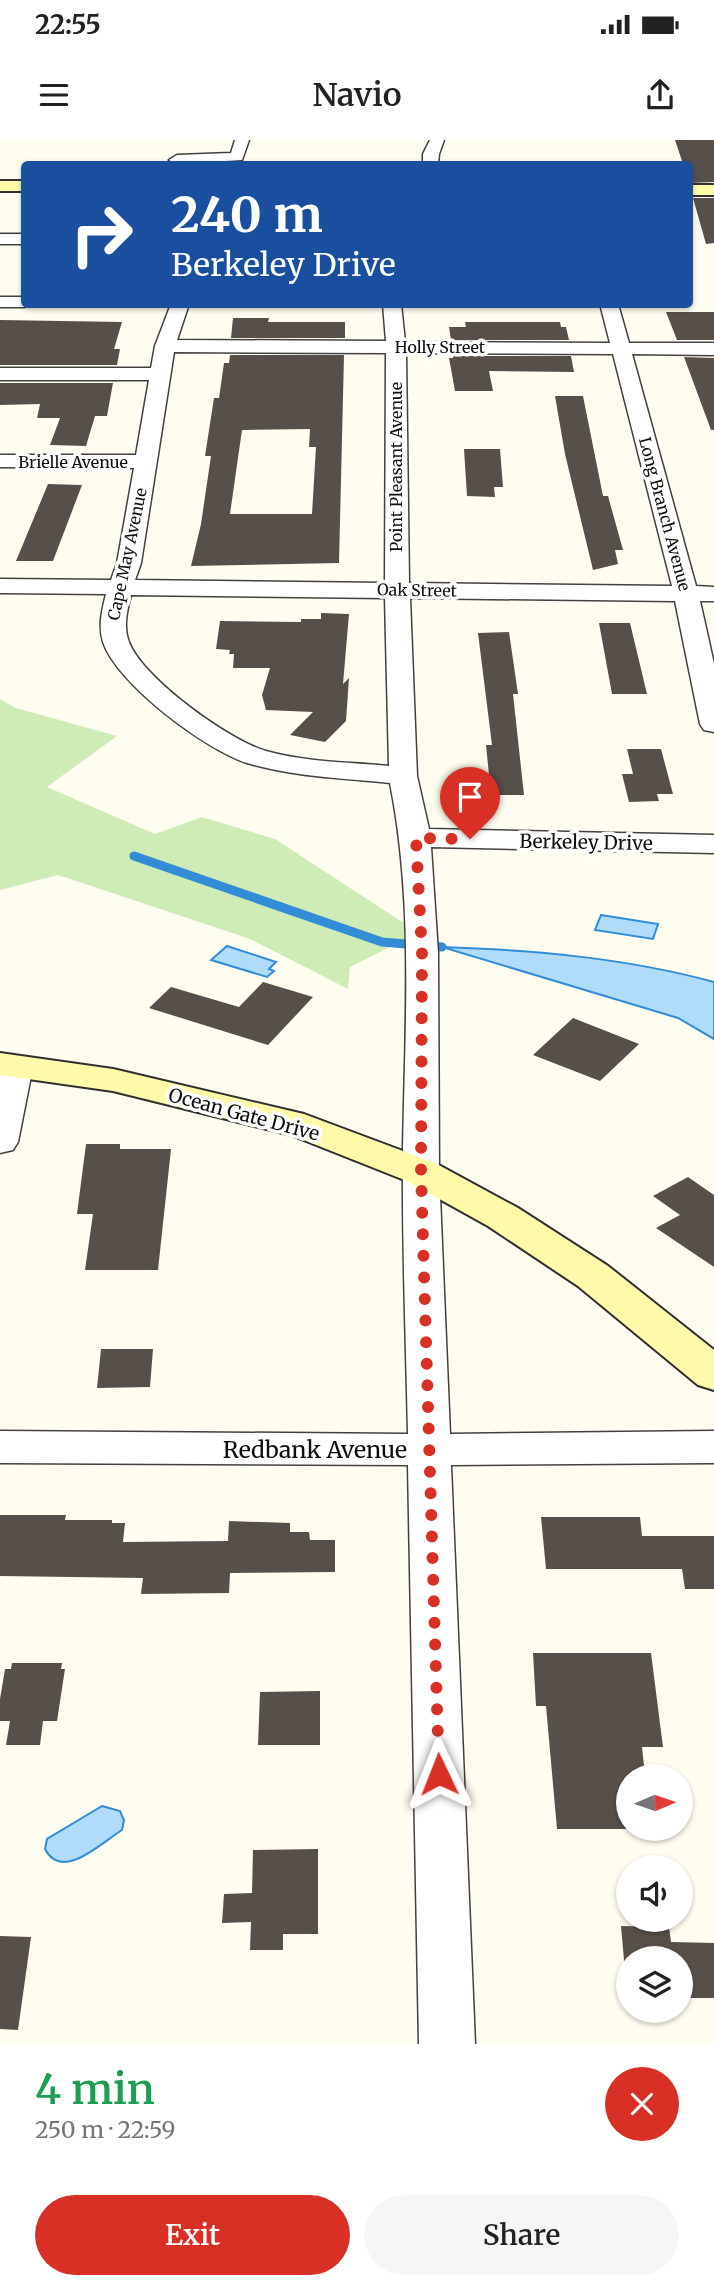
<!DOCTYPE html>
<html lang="en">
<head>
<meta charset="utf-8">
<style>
	body { margin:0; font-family:Merriweather,serif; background:#f6f6f6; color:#222; height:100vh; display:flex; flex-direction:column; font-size:26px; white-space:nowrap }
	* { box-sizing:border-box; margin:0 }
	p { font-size:23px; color:#767676 }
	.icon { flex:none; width:38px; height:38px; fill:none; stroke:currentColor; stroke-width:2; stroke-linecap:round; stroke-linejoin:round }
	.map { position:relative; height:1904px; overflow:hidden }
	.side { display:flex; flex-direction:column; background:#fff; flex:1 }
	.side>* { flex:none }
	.top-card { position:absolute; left:21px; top:21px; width:672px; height:147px; border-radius:7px; box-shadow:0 2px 5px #0004; background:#1a4fa0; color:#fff; overflow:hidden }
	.needle { width:46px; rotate:88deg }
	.controls { position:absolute; left:616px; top:1624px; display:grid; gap:14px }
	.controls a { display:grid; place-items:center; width:77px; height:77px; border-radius:50%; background:#fff; box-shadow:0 2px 5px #0004; font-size:35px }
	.pin { position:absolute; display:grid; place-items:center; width:60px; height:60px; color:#fff; margin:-72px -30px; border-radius:50% 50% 50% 0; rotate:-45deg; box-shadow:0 0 7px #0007 }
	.pin .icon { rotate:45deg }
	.me { position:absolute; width:77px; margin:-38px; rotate:358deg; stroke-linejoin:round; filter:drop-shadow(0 0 5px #0008) }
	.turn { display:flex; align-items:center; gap:24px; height:147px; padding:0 35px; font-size:32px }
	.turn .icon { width:91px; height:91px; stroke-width:2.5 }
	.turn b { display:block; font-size:49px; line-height:60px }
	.round { display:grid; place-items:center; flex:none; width:74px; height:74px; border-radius:37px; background:#f6f6f6 }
	.overview { display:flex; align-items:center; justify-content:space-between; height:119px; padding:0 35px }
	h1 { font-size:42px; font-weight:600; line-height:52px; color:#1e9e55 }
	.cta { display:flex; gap:14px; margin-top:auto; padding:14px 35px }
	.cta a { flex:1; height:80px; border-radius:42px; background:#d93025; color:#fff; font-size:28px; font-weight:600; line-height:80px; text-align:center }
	.cta a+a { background:#f6f6f6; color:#222 }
	.status { display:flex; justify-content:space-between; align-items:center; height:49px; padding:0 35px; background:#fff; direction:ltr }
	.status svg { height:19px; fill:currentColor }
	header { display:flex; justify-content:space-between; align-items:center; height:91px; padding:0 35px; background:#fff; font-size:32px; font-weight:600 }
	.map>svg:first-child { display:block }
	.green { fill:#cfecb6 }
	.water { fill:#b0dbfa; stroke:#328dd6; stroke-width:2 }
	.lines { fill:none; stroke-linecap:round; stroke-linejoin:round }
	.stream { stroke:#328dd6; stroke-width:9 }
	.building { fill:#57504a; fill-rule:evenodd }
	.street-casing { stroke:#414141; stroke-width:3 }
	.secondary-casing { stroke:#303030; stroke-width:4 }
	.street { fill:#fff; fill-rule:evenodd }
	.secondary { fill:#fffaaa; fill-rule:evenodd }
	.route { stroke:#d93025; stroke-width:12; stroke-dasharray:0 21.6 }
	.labels { text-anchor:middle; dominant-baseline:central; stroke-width:7; stroke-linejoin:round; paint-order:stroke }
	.far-street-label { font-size:16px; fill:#0e0e0e; stroke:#fff }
	.street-label { font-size:19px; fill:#0e0e0e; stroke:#fff }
	.near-street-label { font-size:23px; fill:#0e0e0e; stroke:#fff }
</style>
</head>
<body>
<div class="status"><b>22:55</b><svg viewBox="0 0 49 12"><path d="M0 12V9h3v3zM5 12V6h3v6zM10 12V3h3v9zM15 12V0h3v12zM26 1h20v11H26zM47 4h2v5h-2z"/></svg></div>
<header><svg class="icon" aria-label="menu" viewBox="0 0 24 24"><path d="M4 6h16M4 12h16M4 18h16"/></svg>Navio<svg class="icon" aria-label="share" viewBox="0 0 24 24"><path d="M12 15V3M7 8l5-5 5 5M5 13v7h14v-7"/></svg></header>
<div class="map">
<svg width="714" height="1904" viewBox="0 0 714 1904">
	<rect width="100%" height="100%" fill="#fffdef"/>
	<!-- green -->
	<path class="green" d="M0,559L16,568L117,596L47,647L155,694L202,677L275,699L416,791L414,806H392L350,827L348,849L250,799L58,735L0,750Z"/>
	<!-- water -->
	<path class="water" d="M601,775L658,784L653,799L595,790Z
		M227,806L276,822L269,829L274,831L267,837L211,820Z
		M442,807C533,810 626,818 714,842V899L678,878Z
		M102,1666L120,1671L124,1680L122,1690C101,1703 62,1742 45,1709L47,1699Z"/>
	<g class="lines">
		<!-- stream -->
		<path class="stream" d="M134,716L382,802L442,807"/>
	</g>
	<!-- building -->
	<path class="building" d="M675,0H714V42L690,43V24H683Z
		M693,58H714V103L706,104Z
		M666,172H714V200H677Z
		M233,178H269L268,182H345V198H231Z
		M0,180L122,182L114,209H120L117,225H0Z
		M465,182H560L561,187H566L569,200H451L449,187H466Z
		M230,215H344L339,423L191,426L201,384L211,316H205L214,258H219L224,223H229ZM310,289L309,307H316L312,374H230L242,290Z
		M453,216H571L574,232L489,231L493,251H455L449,218H453Z
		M684,217L714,218V290H711Z
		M0,243H113L107,276H95L86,306L50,305L60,278H37L40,264L0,265Z
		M555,256H583L603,356H608L623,410H615L618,424L593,430L565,314Z
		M464,309H500L503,347H494L495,357L467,356Z
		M48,344L82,345L53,421H16Z
		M321,473L349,474L343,544L349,538L346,581L325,602L290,595L313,572L266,570L262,555L270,528H233L234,514H229L230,510L216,509L220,481L301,482V479H321Z
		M599,483H630L647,554H612Z
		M509,492L518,554H513L524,655H491L486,605H492L478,493Z
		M627,609H661L673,654H657L659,661L629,662L622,634H633Z
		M263,842L313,857L268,905L149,868L171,847L239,867Z
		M573,878L639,904L600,941L533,915Z
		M86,1004H120V1009H171L158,1130H85L93,1074H77Z
		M688,1037L714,1055V1127L656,1088L680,1075L653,1056Z
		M101,1209H153L150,1247L97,1248Z
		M0,1375H66L65,1380H112V1383H125L123,1402L228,1401L229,1381L290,1383V1392H309L310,1400H335V1432L230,1433L229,1453L141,1454L143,1438L0,1436Z
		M541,1377H640L642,1396H714V1449H685L682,1429H546Z
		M533,1513H651L663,1607H642L645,1636H628V1644L621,1645L626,1689H557L546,1566H536Z
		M12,1523H62L61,1529H65L57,1581H43L40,1605H6L10,1581H0V1559L5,1529H11Z
		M320,1551V1605H258L260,1552Z
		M318,1709V1794H283V1810H250L251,1782L222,1783L224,1754L252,1753L253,1710Z
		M621,1786L669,1787L671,1802L714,1803V1858H681V1818H628V1831H625Z
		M0,1796L31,1797L18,1890L0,1889Z"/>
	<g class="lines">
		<!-- street casing -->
		<g class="street-casing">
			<path id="street" d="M235,0H249L242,20L177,24L169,20L177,15L231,13Z
				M430,0H444L439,14L438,24H423V14Z
				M0,94H24V104H0Z
				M0,157H24V164H31L24,167H0Z
				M171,164H189L177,200L386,201L383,164H401L405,202L610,203L600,164H618L629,203H714V215L632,214L696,446L714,447V461H700L714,524V592L704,590L700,584L675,461L410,458L417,636L429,689L714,695V713L431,707L438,813L439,1032L450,1294L714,1291V1323L451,1325L475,1904H419L408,1325L0,1323V1291L408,1294C406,1199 402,1103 403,1008C405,887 414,763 390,643C343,638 294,637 247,623C206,610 117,544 103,502C98,486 102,470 106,454L0,453V439L111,440L117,423L134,328L0,327V315H136L149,240H0V228H151L155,206ZM174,212L386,213L385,443L135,440L141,423ZM406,213L613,214L672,446L409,443ZM131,455L385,458L389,626C348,622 305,622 266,611C230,601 142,538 129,502C123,487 127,470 131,455Z
				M16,916L28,919L33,926L18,1002L13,1010L0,1013V924L4,919Z"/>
		</g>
		<!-- secondary casing -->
		<g class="secondary-casing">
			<path id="secondary" d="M0,41H24V51H0Z
				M690,45H714V55H690Z
				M0,913L113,929L304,974L435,1023L518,1068L608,1126L714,1210V1250L698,1245L578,1146L488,1086L407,1041L291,995L113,951L0,935Z"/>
		</g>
		<!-- street -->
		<use href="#street" class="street"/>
		<!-- secondary -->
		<use href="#secondary" class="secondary"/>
	</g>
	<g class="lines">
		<!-- route -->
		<path class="route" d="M439,1634L421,1032L422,813L416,698L470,699"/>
	</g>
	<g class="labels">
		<!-- far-street labels -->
		<g class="far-street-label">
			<text x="440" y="207">Holly Street</text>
			<text x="73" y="322">Brielle Avenue</text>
			<text transform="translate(396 327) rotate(-90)">Point Pleasant Avenue</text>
			<text transform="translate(665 374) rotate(75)">Long Branch Avenue</text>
			<text transform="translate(127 414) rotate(-78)">Cape May Avenue</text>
			<text transform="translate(417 450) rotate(1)">Oak Street</text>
		</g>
		<!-- street labels -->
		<g class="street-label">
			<text transform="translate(586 702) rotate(1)">Berkeley Drive</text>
			<text transform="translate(244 974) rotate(15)">Ocean Gate Drive</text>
		</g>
		<!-- near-street labels -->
		<g class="near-street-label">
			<text x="315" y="1309">Redbank Avenue</text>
		</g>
	</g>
</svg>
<div class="controls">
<a><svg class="needle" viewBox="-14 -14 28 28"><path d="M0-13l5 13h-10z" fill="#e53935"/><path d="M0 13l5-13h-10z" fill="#767676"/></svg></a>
<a><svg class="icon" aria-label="sound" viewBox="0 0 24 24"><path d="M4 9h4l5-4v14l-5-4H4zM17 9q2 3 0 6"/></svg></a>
<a><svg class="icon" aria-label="layers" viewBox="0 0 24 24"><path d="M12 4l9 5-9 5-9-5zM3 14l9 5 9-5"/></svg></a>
</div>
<div class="pin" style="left:470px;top:699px;background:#d93025"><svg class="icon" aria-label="arrive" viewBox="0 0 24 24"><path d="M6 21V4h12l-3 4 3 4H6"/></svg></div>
<svg class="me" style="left:439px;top:1634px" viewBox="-20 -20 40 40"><path d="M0-17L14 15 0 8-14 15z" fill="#d93025" stroke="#fff" stroke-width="4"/></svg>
<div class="top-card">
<div class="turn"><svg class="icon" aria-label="right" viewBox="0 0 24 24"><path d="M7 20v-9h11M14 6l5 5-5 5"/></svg><div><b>240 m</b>Berkeley Drive</div></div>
</div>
</div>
<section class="side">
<div class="overview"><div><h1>4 min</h1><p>250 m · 22:59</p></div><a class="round" style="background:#d93025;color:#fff"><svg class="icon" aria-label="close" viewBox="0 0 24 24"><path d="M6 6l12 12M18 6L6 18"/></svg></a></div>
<div class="cta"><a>Exit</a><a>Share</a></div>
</section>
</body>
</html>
